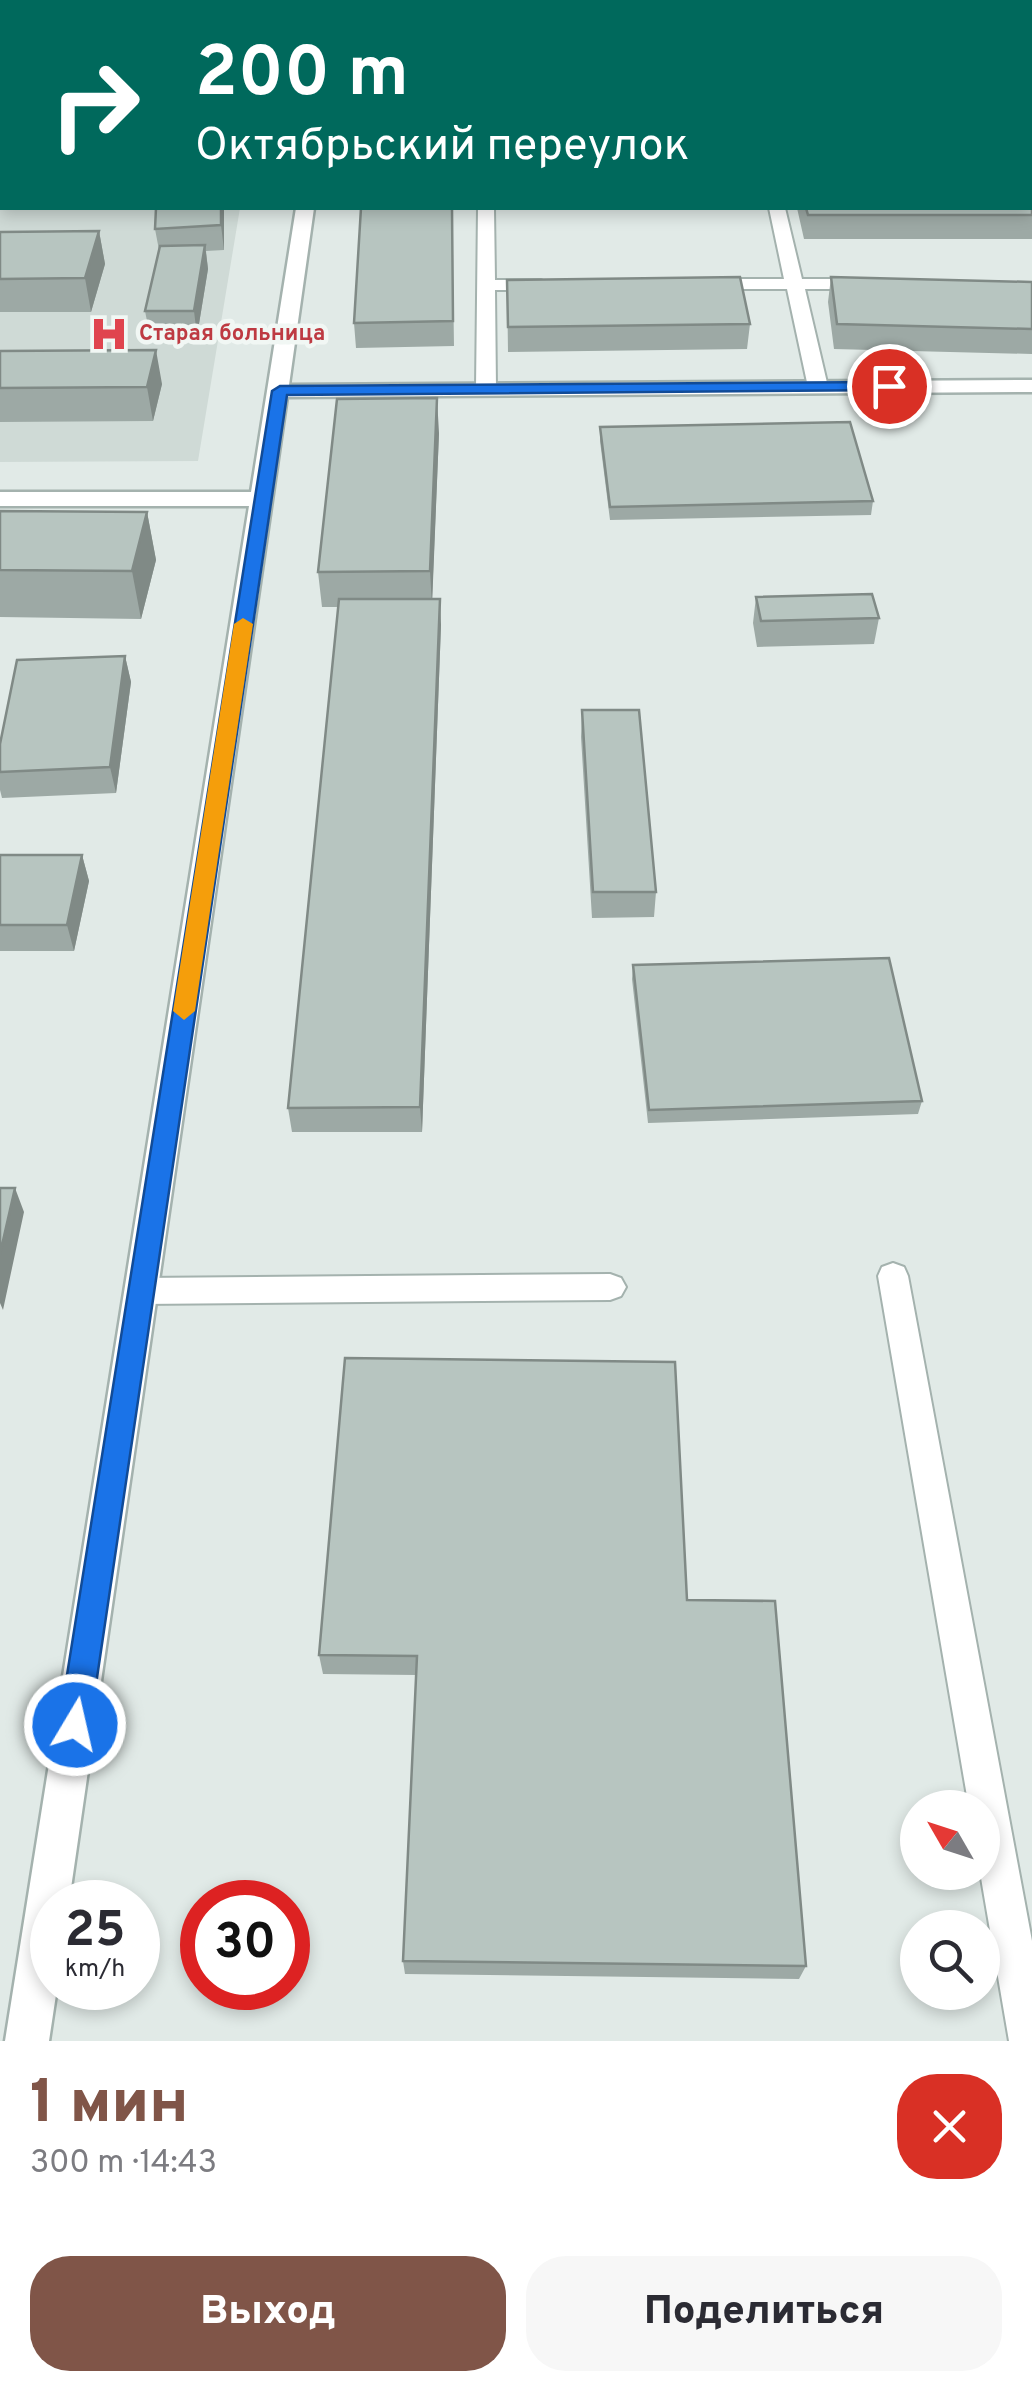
<!DOCTYPE html>
<html lang="ru">
<head>
<meta charset="utf-8">
<style>
	body { margin:0; font-family:Overpass,sans-serif; background:#f7f7f7; color:#2b2b33; height:100vh; display:flex; flex-direction:column; font-size:38px; white-space:nowrap }
	* { box-sizing:border-box; margin:0 }
	p { font-size:32px; color:#7c7c81 }
	.icon { flex:none; width:55px; height:55px; fill:none; stroke:currentColor; stroke-width:2; stroke-linecap:round; stroke-linejoin:round }
	.map { position:relative; height:2041px; overflow:hidden }
	.drawer { display:flex; flex-direction:column; background:#fff; flex:1 }
	.drawer>* { flex:none }
	.guide { position:absolute; left:0px; top:0px; width:1032px; height:210px; box-shadow:0 5px 15px #0003; background:#00695c; color:#fff; overflow:hidden }
	.needle { width:65px; rotate:309deg }
	.fabs { position:absolute; left:900px; top:1790px; display:grid; gap:20px }
	.fabs a { display:grid; place-items:center; width:100px; height:100px; border-radius:50%; background:#fff; box-shadow:0 5px 15px #0003; font-size:50px }
	.speed { position:absolute; left:30px; top:1880px; display:flex; gap:20px; font-size:50px; font-weight:700; text-align:center }
	.speed>* { display:grid; place-content:center; width:130px; height:130px; border-radius:50%; background:#fff; box-shadow:0 5px 15px #0003; line-height:1 }
	.speed small { font-size:25px; font-weight:400 }
	.speed .limit { border:15px solid #d22; background:#fff; color:#111 }
	.pin { position:absolute; display:grid; place-items:center; width:85px; height:85px; color:#fff; margin:-42px; border:5px solid #fff; border-radius:50%; box-shadow:0 2px 10px #0007 }
	.me { position:absolute; width:110px; margin:-55px; rotate:9deg; stroke-linejoin:round; filter:drop-shadow(0 0 8px #0008) }
	.turn { display:flex; align-items:center; gap:35px; height:210px; padding:0 30px; font-size:45px }
	.turn .icon { width:130px; height:130px; stroke-width:2.5 }
	.turn b { display:block; font-size:70px; line-height:85px }
	.round { display:grid; place-items:center; flex:none; width:105px; height:105px; border-radius:40px; background:#f7f7f7 }
	.summary { display:flex; align-items:center; justify-content:space-between; height:170px; padding:0 30px }
	h1 { font-size:60px; font-weight:800; line-height:75px; color:#805548 }
	.cta { display:flex; gap:20px; margin-top:auto; padding:20px 30px }
	.cta a { flex:1; height:115px; border-radius:40px; background:#805548; color:#fff; font-size:40px; font-weight:800; line-height:115px; text-align:center }
	.cta a+a { background:#f7f7f7; color:#2b2b33 }
	.map>svg:first-child { display:block }
	.built { fill:#cfdad6 }
	.lines { fill:none; stroke-linecap:round; stroke-linejoin:round }
	.lane-casing { stroke:#a4b2ae; stroke-width:4 }
	.street-casing { stroke:#a4b2ae; stroke-width:5 }
	.lane { fill:#fff; fill-rule:evenodd }
	.street { fill:#fff; fill-rule:evenodd }
	.wall { fill:#9da9a5 }
	.shaded-wall { fill:#808a86 }
	.building { fill:#b7c5c0; stroke:#808a86; stroke-width:2.5 }
	.route { fill:#1a73e8; stroke:#114b97; stroke-width:2.5 }
	.slow { fill:#f59e0b }
	.labels { text-anchor:middle; dominant-baseline:central; stroke-width:9; stroke-linejoin:round; paint-order:stroke }
	.far-health-label { font-size:22px; font-weight:bold; fill:#be3a42; stroke:#f1f7f4; text-anchor:start }
</style>
</head>
<body>
<div class="map">
<svg width="1032" height="2041" viewBox="0 0 1032 2041">
	<rect width="100%" height="100%" fill="#e1eae7"/>
	<!-- built -->
	<path class="built" d="M0,0H274L2,2V208H240L198,461L0,462Z"/>
	<g class="lines">
		<!-- lane casing -->
		<g class="lane-casing">
			<path id="lane" d="M479,0H493V2H479Z
				M1030,10H1032V18H1030Z
				M478,208H494L495,280H541L550,285L541,290H495L496,389L486,395L476,389Z
				M769,208H785L802,279H866L875,284L866,289H805L828,387L825,391L808,387L787,289H704L695,284L704,279H784Z
				M893,1263L904,1267L908,1276L1032,1941V2041H1009L980,1872L982,1808H969L878,1276L882,1267Z
				M610,1274L621,1278L626,1287L621,1296L610,1300L141,1304L130,1301L125,1291L130,1281L141,1278Z"/>
		</g>
		<!-- street casing -->
		<g class="street-casing">
			<path id="street" d="M296,208H314L289,385L1032,380V392L287,397L69,1902H52V1988H57L49,2041H5L249,506H0V492H251Z"/>
		</g>
		<!-- lane -->
		<use href="#lane" class="lane"/>
		<!-- street -->
		<use href="#street" class="street"/>
	</g>
	<!-- wall -->
	<path class="wall" d="M516,0H678L516,1Z
		M802,0H896V2Z
		M962,0H1032V1L963,2Z
		M2,7V109H0V12Z
		M1032,169V239H804L797,208H1030Z
		M156,208H224V250L206,251L208,269L197,336H150L145,311L159,250L155,229Z
		M452,208L454,346L356,348L354,323Z
		M99,231L105,264L91,312H0V232Z
		M831,277L1032,282V354L834,349L828,302Z
		M507,280L750,324L747,349L508,352Z
		M0,351L162,384L153,421L0,422Z
		M600,427L873,501L871,515L610,520L600,441Z
		M439,433L432,599L441,625L422,1132H292L288,1108L338,607H322L318,572Z
		M0,511L147,512L156,560L141,619L0,617Z
		M756,597L879,618L874,644L757,647L753,623Z
		M125,656L131,682L116,793L2,798L0,790V744Z
		M582,710L656,892L654,917L592,918L581,737Z
		M0,855H82L89,881L74,951H0Z
		M633,965L922,1101L918,1114L648,1123L632,979Z
		M687,1600L806,1966L799,1979L405,1974L403,1961L416,1675L323,1674L319,1655Z"/>
	<!-- shaded-wall -->
	<path class="shaded-wall" d="M221,208H224V250L221,225Z
		M99,231L105,264L91,312L85,278Z
		M205,245L208,269L197,336L194,311Z
		M156,350L162,384L153,421L147,387Z
		M437,398L439,433L432,606L430,571Z
		M147,512L156,560L141,619L132,571Z
		M440,599L441,625L422,1132L420,1107Z
		M125,656L131,682L116,793L110,767Z
		M82,855L89,881L74,951L67,925Z
		M15,1188L24,1212L3,1310L0,1303V1254Z"/>
	<!-- building -->
	<path class="building" d="M385,0H461V2H385Z
		M2,7V78H0V12Z
		M1030,169H1032V215H808L806,208H1030Z
		M156,208H221V225L155,229Z
		M361,208H452L453,321L354,323Z
		M99,231L85,278L0,279V232Z
		M205,245L194,311H145L160,246Z
		M740,277L750,324L508,327L507,280Z
		M831,277L1032,282V329L837,324Z
		M156,350L147,387L0,388V351Z
		M437,398L430,571L318,572L337,399Z
		M850,422L873,501L610,507L600,427Z
		M0,511L147,512L132,571L0,570Z
		M872,594L879,618L761,621L756,597Z
		M339,599H440L420,1107L288,1108Z
		M125,656L110,767L0,772V744L17,660Z
		M582,710H639L656,892H593Z
		M0,855H82L67,925H0Z
		M889,958L922,1101L649,1110L633,965Z
		M0,1188H15L0,1254Z
		M345,1358L675,1362L687,1600L775,1601L806,1966L403,1961L417,1656L319,1655Z"/>
	<!-- route -->
	<path class="route" d="M889,382L895,383V390L287,395L90,1725L86,1736L75,1740L64,1736L59,1725L272,391L280,386Z"/>
	<!-- slow -->
	<path class="slow" d="M243,618L253,624L195,1011L184,1020L173,1011L234,624Z"/>
	<!-- icons -->
	<defs>
		<g id="hospital-bare" transform="scale(3)"><path d="M-5-5h3v3.5h4V-5h3V5h-3V1.5h-4V5h-3Z" fill="#e0444e" stroke="#f1f7f4" stroke-width="2.5" paint-order="stroke"/></g>
	</defs>
	<g fill-rule="evenodd">
		<use href="#hospital-bare" x="109" y="334"/>
	</g>
	<g class="labels">
		<!-- far-health labels -->
		<g class="far-health-label">
			<text x="139" y="334">Старая больница</text>
		</g>
	</g>
</svg>
<div class="fabs">
<a><svg class="needle" viewBox="-14 -14 28 28"><path d="M0-13l5 13h-10z" fill="#e53935"/><path d="M0 13l5-13h-10z" fill="#7c7c81"/></svg></a>
<a><svg class="icon" aria-label="search" viewBox="0 0 24 24"><circle cx="10" cy="10" r="6"/><path d="M15 15l6 6"/></svg></a>
</div>
<div class="speed"><div>25<small>km/h</small></div><div class="limit">30</div></div>
<div class="pin" style="left:889px;top:386px;background:#d93025"><svg class="icon" aria-label="arrive" viewBox="0 0 24 24"><path d="M6 21V4h12l-3 4 3 4H6"/></svg></div>
<svg class="me" style="left:75px;top:1725px" viewBox="-20 -20 40 40"><circle r="17" fill="#1a73e8" stroke="#fff" stroke-width="3"/><path d="M0-11L8 9 0 5-8 9z" fill="#fff"/></svg>
<div class="guide">
<div class="turn"><svg class="icon" aria-label="right" viewBox="0 0 24 24"><path d="M7 20v-9h11M14 6l5 5-5 5"/></svg><div><b>200 m</b>Октябрьский переулок</div></div>
</div>
</div>
<section class="drawer">
<div class="summary"><div><h1>1 мин</h1><p>300 m · 14:43</p></div><a class="round" style="background:#d93025;color:#fff"><svg class="icon" aria-label="close" viewBox="0 0 24 24"><path d="M6 6l12 12M18 6L6 18"/></svg></a></div>
<div class="cta"><a>Выход</a><a>Поделиться</a></div>
</section>
</body>
</html>
